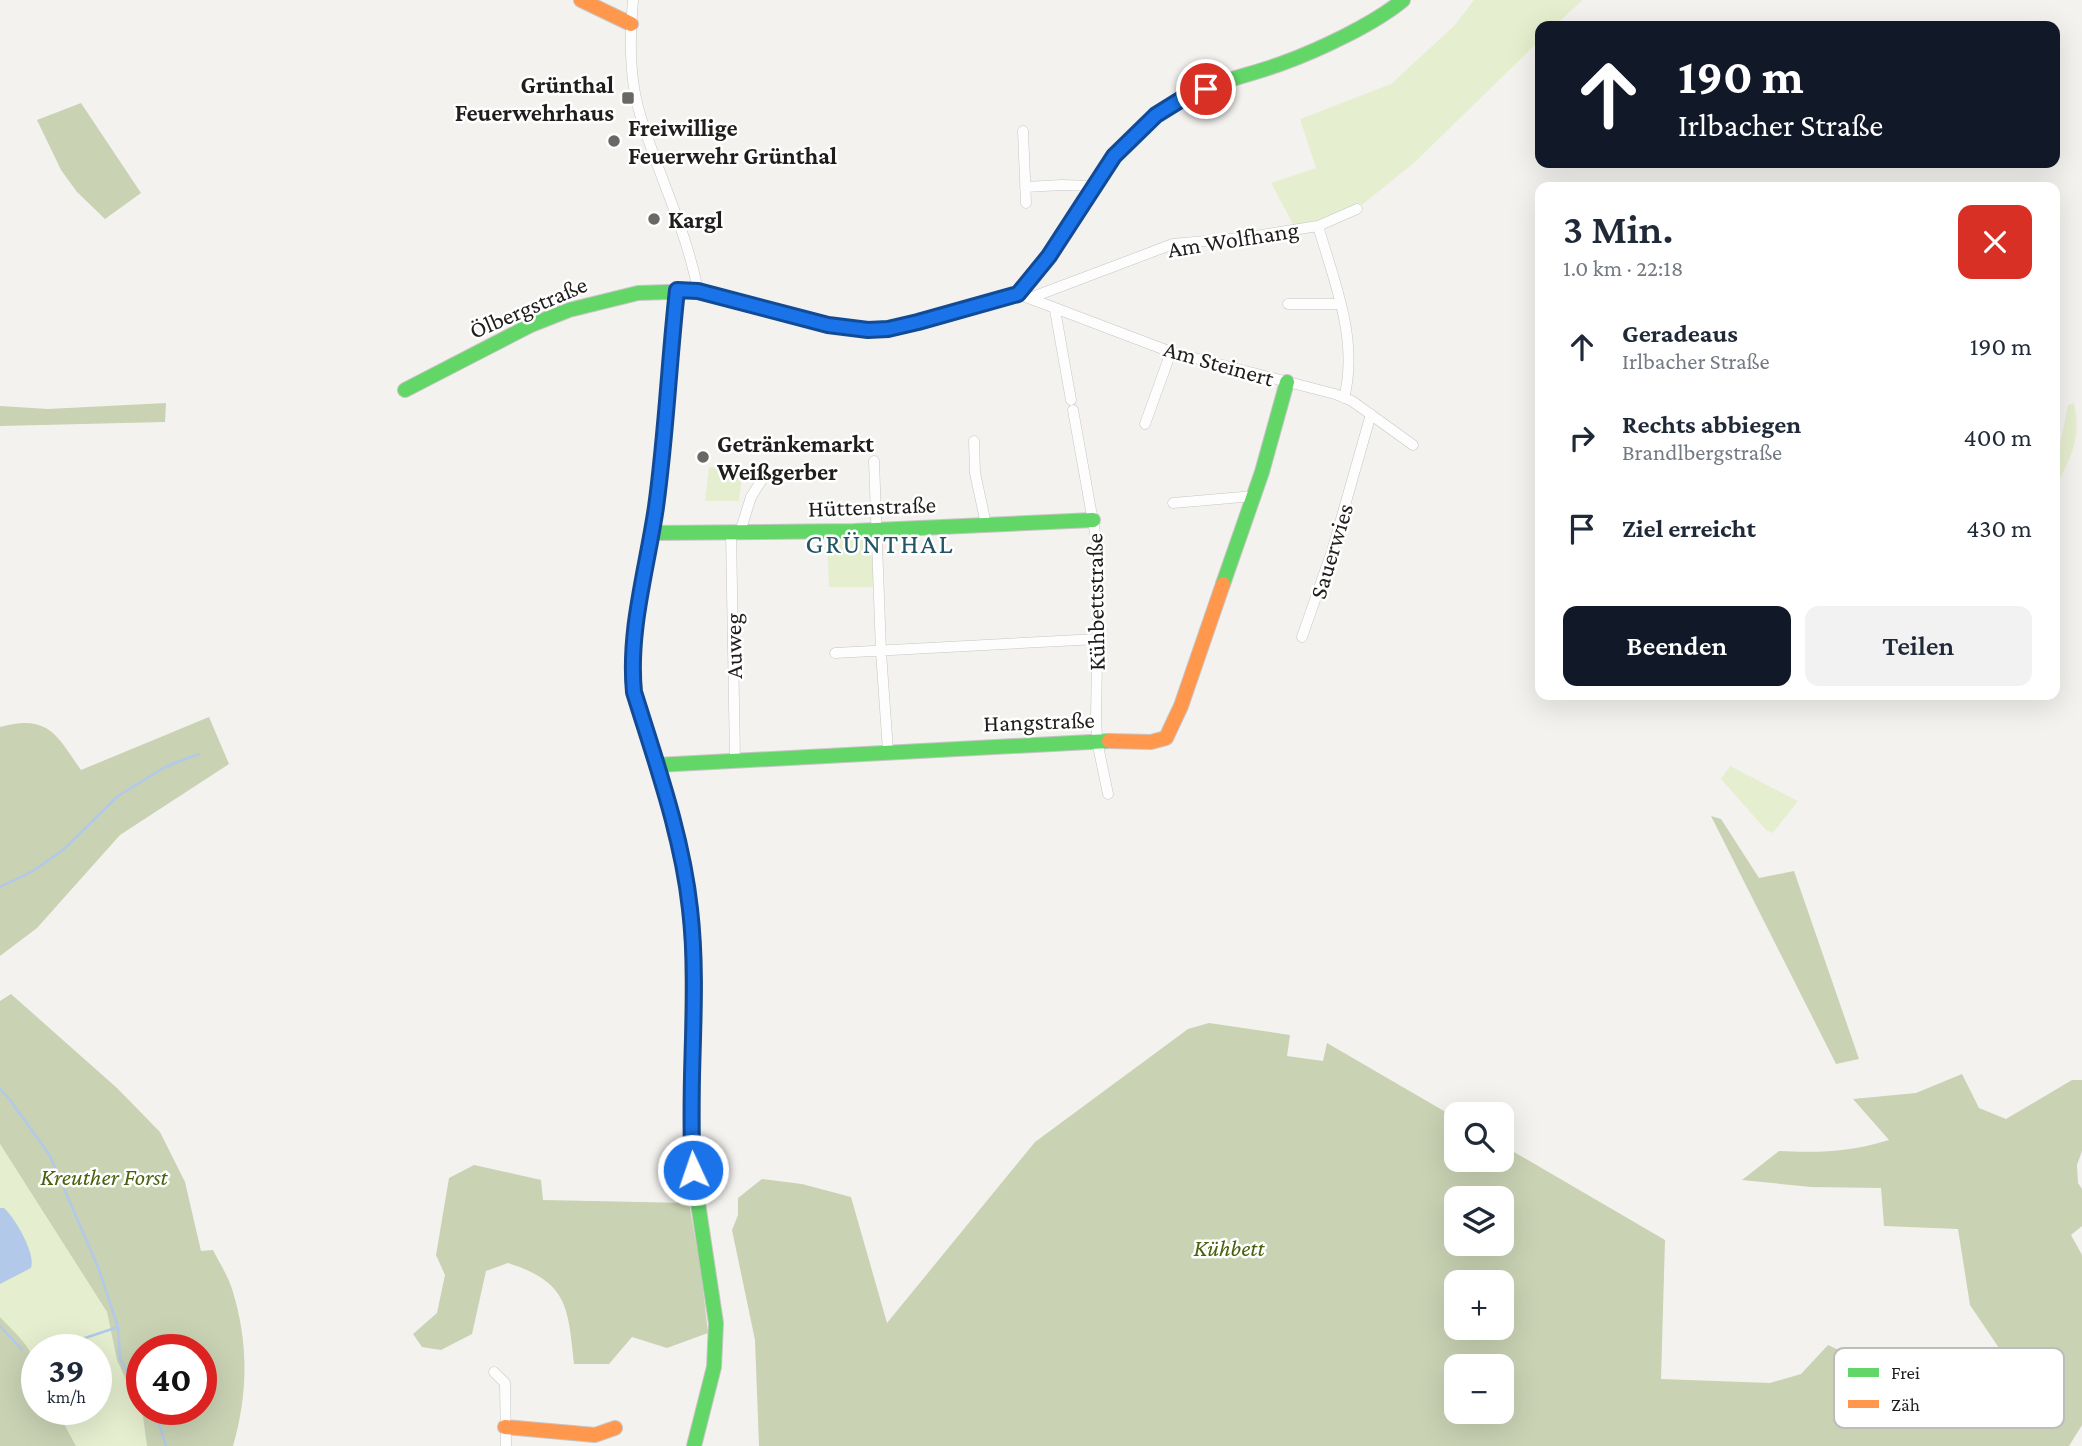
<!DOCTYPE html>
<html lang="de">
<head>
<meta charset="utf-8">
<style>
	body { margin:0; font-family:"Crimson Pro",serif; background:#f2f2f3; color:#1f2937; height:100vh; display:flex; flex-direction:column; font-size:26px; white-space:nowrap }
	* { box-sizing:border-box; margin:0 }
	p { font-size:23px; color:#747a83 }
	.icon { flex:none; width:38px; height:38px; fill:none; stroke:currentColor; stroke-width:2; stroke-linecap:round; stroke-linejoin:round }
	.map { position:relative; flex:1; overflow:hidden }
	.details { position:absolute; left:1535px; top:182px; width:525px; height:518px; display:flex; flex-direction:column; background:#fff; border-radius:14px; box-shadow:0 7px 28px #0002 }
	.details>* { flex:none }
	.top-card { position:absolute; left:1535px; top:21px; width:525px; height:147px; border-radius:14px; box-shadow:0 7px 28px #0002; background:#111827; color:#fff; overflow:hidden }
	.buttons { position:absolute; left:1444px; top:1102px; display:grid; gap:14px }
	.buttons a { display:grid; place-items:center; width:70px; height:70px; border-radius:14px; background:#fff; box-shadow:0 7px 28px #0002; font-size:35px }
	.speed { position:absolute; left:21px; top:1334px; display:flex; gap:14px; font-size:35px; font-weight:700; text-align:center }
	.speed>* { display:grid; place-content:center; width:91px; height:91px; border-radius:50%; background:#fff; box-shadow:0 7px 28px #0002; line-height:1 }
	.speed small { font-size:18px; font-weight:400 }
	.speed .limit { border:10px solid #d22; background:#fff; color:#111 }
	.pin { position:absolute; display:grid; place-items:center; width:60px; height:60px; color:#fff; margin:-30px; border:4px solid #fff; border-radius:50%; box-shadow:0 2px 7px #0007 }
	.me { position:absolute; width:77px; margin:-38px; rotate:357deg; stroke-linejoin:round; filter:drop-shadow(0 0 5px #0008) }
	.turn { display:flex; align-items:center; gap:24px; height:147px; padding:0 28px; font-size:32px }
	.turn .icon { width:91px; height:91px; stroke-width:2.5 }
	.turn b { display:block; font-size:49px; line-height:60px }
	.round { display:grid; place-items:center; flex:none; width:74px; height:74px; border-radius:14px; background:#f2f2f3 }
	.headline { display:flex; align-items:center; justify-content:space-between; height:119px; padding:0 28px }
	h1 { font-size:42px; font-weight:600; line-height:52px }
	.action { display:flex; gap:14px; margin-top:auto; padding:14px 28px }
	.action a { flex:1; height:80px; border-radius:14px; background:#111827; color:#fff; font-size:28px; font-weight:600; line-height:80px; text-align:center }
	.action a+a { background:#f2f2f3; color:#1f2937 }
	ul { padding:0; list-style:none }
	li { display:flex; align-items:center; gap:21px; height:91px; padding:0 28px }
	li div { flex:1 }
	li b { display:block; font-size:26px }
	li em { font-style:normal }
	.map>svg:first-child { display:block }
	.green { fill:#e5efcf }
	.forest { fill:#c9d2b3; fill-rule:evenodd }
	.water { fill:#b2c9e9 }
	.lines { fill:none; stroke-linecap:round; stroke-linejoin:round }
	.stream { stroke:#b2c9e9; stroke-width:2.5 }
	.street-casing { stroke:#c7c5c4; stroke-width:11 }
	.fast-casing { stroke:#c7c5c4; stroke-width:16 }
	.slow-casing { stroke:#c7c5c4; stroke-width:16 }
	.street { stroke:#fdfdfd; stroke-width:10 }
	.fast { stroke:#63d668; stroke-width:14 }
	.slow { stroke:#ff974d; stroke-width:14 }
	.route-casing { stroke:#114b97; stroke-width:18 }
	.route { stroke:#1a73e8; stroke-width:12 }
	.poi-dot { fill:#6a6866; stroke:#fff; stroke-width:2.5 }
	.labels { text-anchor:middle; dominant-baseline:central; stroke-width:5; stroke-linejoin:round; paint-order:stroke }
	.poi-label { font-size:24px; font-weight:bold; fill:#1f1e1c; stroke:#fff; text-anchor:start }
	.street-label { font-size:24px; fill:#1f1e1c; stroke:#fff }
	.park-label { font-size:24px; font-style:italic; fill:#4b600c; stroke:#fff }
	.quarter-label { font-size:28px; letter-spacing:2px; fill:#205564; stroke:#fff }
	.key { fill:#fff; stroke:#bcbcbb; stroke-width:2 }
	.key-label { font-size:19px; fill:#1f1e1c }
</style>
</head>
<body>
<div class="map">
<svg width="2082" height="1446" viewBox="0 0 2082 1446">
	<rect width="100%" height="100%" fill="#f4f2ef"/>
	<!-- green -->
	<path class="green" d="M1474,0H1583L1554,26H1540V40L1415,162L1357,209L1318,226H1294L1271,183L1316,168L1300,119L1391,84L1455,25Z
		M2074,403C2082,439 2071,457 2055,488V469L2068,405Z
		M709,467H743L739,501H705Z
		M865,538L873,545L875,587H829L827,539Z
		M1730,766L1798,801L1773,833L1766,830L1721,779Z
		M0,1144L107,1312L117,1360L143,1417L147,1446H76L56,1409H96V1349H37V1375L33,1369L31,1352L0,1317Z"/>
	<!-- forest -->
	<path class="forest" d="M81,103L141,193L105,219L77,192L61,170L37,120Z
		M166,403L165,422L0,426V406L48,409Z
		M209,717L229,764L120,835L37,928L0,956V727C48,714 56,734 81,770Z
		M1711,816L1721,819L1759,878L1794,871L1859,1059L1836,1064Z
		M11,994L117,1088L160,1132L185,1182L201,1251L213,1250C219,1262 228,1276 232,1289C249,1343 248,1393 233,1446H147L143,1417L117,1360L107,1312L0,1144V1001ZM142,1349H201V1409H142Z
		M1209,1023L1290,1035L1287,1056L1323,1061L1327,1043L1456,1118V1160H1502V1145L1665,1240L1661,1379L1770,1383L1801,1374L1828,1345L1873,1366L2001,1351L1970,1305L1958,1229L1884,1226L1881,1188L1811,1187L1742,1180L1779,1151C1819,1153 1850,1152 1889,1140L1853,1099L1916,1093L1962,1074L1979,1108L2006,1119L2072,1080H2082V1151L2077,1165L2078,1183L2082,1189V1226L2071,1235L2082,1255V1425L2069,1446H759L755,1340L732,1230L738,1215V1198L762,1179L802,1184L851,1197L887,1323L1035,1142L1188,1029ZM1456,1199H1502V1244H1456ZM1456,1283H1502V1328H1456ZM1456,1367H1502V1412H1456Z
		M474,1165L541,1180L543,1200L689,1203L701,1271L708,1333L667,1348L632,1337L609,1364H574C568,1307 568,1282 508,1263L486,1271L472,1334L441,1350L422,1347L413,1334L437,1313L445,1275L436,1255L449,1178Z
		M0,1317C9,1327 22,1338 29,1350C37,1361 37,1394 37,1409H56L76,1446H0Z"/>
	<!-- water -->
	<path class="water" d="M0,1208H4C15,1218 36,1254 31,1268L0,1284Z"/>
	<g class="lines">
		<!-- stream -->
		<path class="stream" d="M0,887L33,871L63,850L118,796L165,767L199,754
			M0,1089L10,1100L49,1154L98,1267L118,1327
			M0,1326L22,1350
			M52,1349L118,1327L120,1358L142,1401
			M28,1355L37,1350
			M146,1409L159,1424L166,1446"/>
		<!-- street casing -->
		<g class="street-casing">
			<path id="street" d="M633,0C630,36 629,72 638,107C655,169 686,227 698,291
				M1023,131L1026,203
				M1025,187L1062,185L1094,186
				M1318,226C1334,281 1359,340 1344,398
				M1018,294L1171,352L1335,394L1352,401L1413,445
				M1030,298L1173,244L1249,237L1318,226L1357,209
				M1288,304H1340
				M1055,310L1071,400
				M1073,410L1099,555L1096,715L1097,741L1108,794
				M1145,424L1171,352
				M974,441L975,473L986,524
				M874,461L881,652L888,751
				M1173,503L1254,496
				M731,532L735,760
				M740,532L751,497L763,478
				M1302,637L1332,551L1371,414
				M835,653L1098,639
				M674,829L634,692C628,630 647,569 656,507C667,435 669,362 677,290
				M494,1372L505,1383L506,1446"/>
		</g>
		<!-- fast casing -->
		<g class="fast-casing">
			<path id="fast" d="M1153,118C1189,86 1240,79 1283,63C1319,50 1374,24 1403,0
				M405,390L531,325L569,310L638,293L698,291L828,325L868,330L888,329L926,320
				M652,533L854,531L1093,520
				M1223,584L1262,472L1287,382
				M657,765L1109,741
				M674,829L687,882L692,940L693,1170L716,1323L714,1367L694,1446"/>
		</g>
		<!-- slow casing -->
		<g class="slow-casing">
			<path id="slow" d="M581,0L631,24
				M926,320L1018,294L1049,256L1114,157L1153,118
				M1109,741L1151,742L1166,738L1181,706L1223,584
				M505,1427L595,1435L615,1428"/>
		</g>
		<!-- street -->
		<use href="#street" class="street"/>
		<!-- fast -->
		<use href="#fast" class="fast"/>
		<!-- slow -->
		<use href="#slow" class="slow"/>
	</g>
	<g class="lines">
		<!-- route casing -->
		<g class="route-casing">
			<path id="route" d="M693,1170C687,1083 700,995 690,909C682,835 656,763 634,692C628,630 647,569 656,507C666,435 669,362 677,290L698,291L828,325L868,330L888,329L918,322L1018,294L1049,256L1114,156L1156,115L1185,97L1206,89"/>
		</g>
		<!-- route -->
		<use href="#route" class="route"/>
	</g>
	<!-- markers -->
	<g class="poi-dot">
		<rect x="621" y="91" width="14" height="14" rx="3.5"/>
		<circle cx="614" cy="141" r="7"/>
		<circle cx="654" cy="219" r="7"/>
		<circle cx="703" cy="457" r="7"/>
	</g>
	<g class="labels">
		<!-- poi labels -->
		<g class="poi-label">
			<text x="614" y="84" text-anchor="end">Grünthal<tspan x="614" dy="28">Feuerwehrhaus</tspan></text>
			<text x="628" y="127">Freiwillige<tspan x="628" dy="28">Feuerwehr Grünthal</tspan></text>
			<text x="668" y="219">Kargl</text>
			<text x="717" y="443">Getränkemarkt<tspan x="717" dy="28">Weißgerber</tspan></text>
		</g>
		<!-- street labels -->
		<g class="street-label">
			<text transform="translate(1233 239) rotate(-9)">Am Wolfhang</text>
			<text transform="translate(528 307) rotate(-23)">Ölbergstraße</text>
			<text transform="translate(1219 363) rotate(16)">Am Steinert</text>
			<text transform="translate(872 506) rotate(-2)">Hüttenstraße</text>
			<text transform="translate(1331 551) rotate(-73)">Sauerwies</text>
			<text transform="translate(1095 602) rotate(-91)">Kühbettstraße</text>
			<text transform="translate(733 646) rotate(-91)">Auweg</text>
			<text transform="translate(1039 721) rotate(-2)">Hangstraße</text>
		</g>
		<!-- park labels -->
		<g class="park-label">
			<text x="104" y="1176">Kreuther Forst</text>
			<text x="1229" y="1247">Kühbett</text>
		</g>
		<!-- quarter labels -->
		<g class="quarter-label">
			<text x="880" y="543">GRÜNTHAL</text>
		</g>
	</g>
	<!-- legend -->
	<rect x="1834" y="1348" width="230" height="80" rx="10" class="key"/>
	<rect x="1848" y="1368" width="31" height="9" fill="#63d668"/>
	<rect x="1848" y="1400" width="31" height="8" fill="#ff974d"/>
	<g class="key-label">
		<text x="1891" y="1379">Frei</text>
		<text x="1891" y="1411">Zäh</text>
	</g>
</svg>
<div class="buttons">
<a><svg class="icon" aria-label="search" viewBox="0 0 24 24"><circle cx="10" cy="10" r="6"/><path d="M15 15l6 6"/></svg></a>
<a><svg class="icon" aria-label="layers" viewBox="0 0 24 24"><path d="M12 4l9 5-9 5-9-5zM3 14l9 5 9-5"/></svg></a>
<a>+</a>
<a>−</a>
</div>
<div class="speed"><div>39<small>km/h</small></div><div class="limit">40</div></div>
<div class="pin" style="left:1206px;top:89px;background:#d93025"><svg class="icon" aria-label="arrive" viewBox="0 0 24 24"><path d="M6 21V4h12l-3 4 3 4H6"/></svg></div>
<svg class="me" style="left:693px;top:1170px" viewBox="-20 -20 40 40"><circle r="17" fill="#1a73e8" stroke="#fff" stroke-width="3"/><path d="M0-11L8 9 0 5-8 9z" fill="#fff"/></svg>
<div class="top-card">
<div class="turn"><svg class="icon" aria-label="ahead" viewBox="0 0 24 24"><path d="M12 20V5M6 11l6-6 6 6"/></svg><div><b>190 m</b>Irlbacher Straße</div></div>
</div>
<section class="details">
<div class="headline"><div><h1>3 Min.</h1><p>1.0 km · 22:18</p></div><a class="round" style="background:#d93025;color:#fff"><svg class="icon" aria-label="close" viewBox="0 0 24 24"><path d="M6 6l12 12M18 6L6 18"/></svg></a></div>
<ul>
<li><svg class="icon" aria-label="ahead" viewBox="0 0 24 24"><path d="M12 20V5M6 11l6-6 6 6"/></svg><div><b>Geradeaus</b><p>Irlbacher Straße</p></div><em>190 m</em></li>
<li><svg class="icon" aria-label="right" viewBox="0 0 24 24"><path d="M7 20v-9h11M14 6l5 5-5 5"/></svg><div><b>Rechts abbiegen</b><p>Brandlbergstraße</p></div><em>400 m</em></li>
<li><svg class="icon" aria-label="arrive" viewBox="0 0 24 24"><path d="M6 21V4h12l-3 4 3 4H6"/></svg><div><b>Ziel erreicht</b></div><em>430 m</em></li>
</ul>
<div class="action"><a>Beenden</a><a>Teilen</a></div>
</section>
</div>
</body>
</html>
